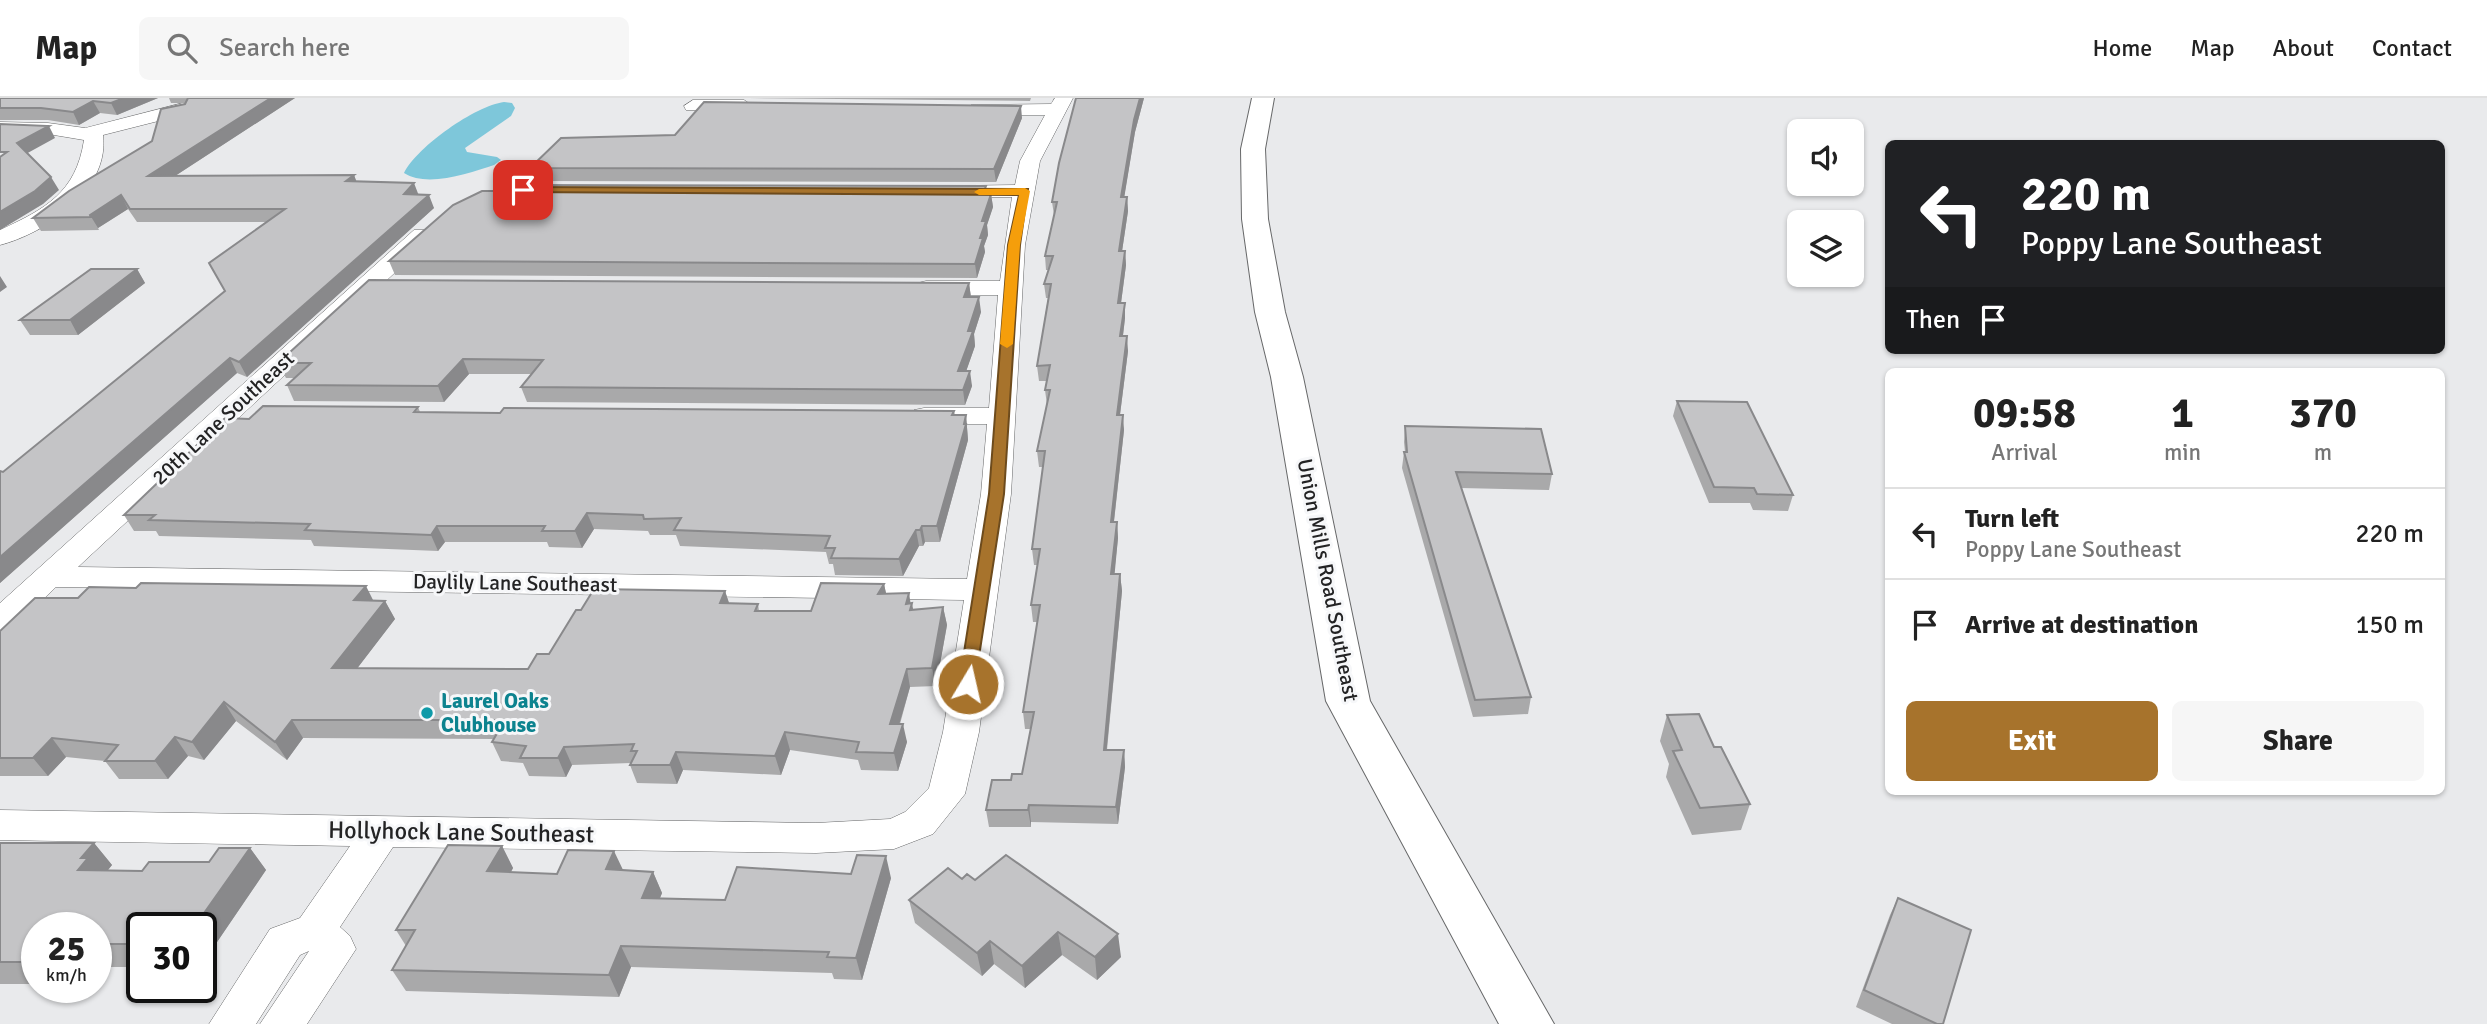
<!DOCTYPE html>
<html lang="en">
<head>
<meta charset="utf-8">
<style>
	body { margin:0; font-family:Signika,sans-serif; background:#f6f6f6; color:#222; height:100vh; display:flex; flex-direction:column; font-size:26px; white-space:nowrap }
	* { box-sizing:border-box; margin:0 }
	p { font-size:23px; color:#767676 }
	.icon { flex:none; width:38px; height:38px; fill:none; stroke:currentColor; stroke-width:2; stroke-linecap:round; stroke-linejoin:round }
	.map { position:relative; flex:1; overflow:hidden }
	.sheet { position:absolute; left:1885px; top:270px; width:560px; height:427px; display:flex; flex-direction:column; background:#fff; border-radius:10px; box-shadow:0 2px 5px #0004 }
	.sheet>* { flex:none }
	.guide { position:absolute; left:1885px; top:42px; width:560px; height:214px; border-radius:10px; box-shadow:0 2px 5px #0004; background:#202124; color:#fff; overflow:hidden }
	.fabs { position:absolute; left:1787px; top:21px; display:grid; gap:14px }
	.fabs a { display:grid; place-items:center; width:77px; height:77px; border-radius:10px; background:#fff; box-shadow:0 2px 5px #0004; font-size:35px }
	.speed { position:absolute; left:21px; top:814px; display:flex; gap:14px; font-size:35px; font-weight:700; text-align:center }
	.speed>* { display:grid; place-content:center; width:91px; height:91px; border-radius:50%; background:#fff; box-shadow:0 2px 5px #0004; line-height:1 }
	.speed small { font-size:18px; font-weight:400 }
	.speed .limit { border:4px solid #111; border-radius:10px; background:#fff; color:#111 }
	.pin { position:absolute; display:grid; place-items:center; width:60px; height:60px; color:#fff; margin:-30px; border-radius:14px; box-shadow:0 4px 10px #0006 }
	.me { position:absolute; width:77px; margin:-38px; rotate:9deg; stroke-linejoin:round; filter:drop-shadow(0 0 5px #0008) }
	.turn { display:flex; align-items:center; gap:24px; height:147px; padding:0 21px; font-size:32px }
	.turn .icon { width:91px; height:91px; stroke-width:2.5 }
	.turn b { display:block; font-size:49px; line-height:60px }
	.then { display:flex; align-items:center; height:66px; padding:0 21px; background:#0003; gap:14px; font-size:26px }
	.eta { display:flex; justify-content:space-evenly; align-items:center; height:119px; text-align:center }
	.eta b { font-size:42px; font-weight:700; line-height:49px }
	.action { display:flex; gap:14px; margin-top:auto; padding:14px 21px }
	.action a { flex:1; height:80px; border-radius:10px; background:#a7732c; color:#fff; font-size:28px; font-weight:700; line-height:80px; text-align:center }
	.action a+a { background:#f6f6f6; color:#222 }
	ul { padding:0; list-style:none }
	li { display:flex; align-items:center; gap:21px; height:91px; padding:0 21px; border-top:2px solid #e0e0e0 }
	li div { flex:1 }
	li b { display:block; font-size:26px }
	li em { font-style:normal }
	header { display:flex; align-items:center; gap:42px; box-sizing:border-box; height:98px; padding:0 35px; background:#fff; border-bottom:2px solid #e0e0e0 }
	header strong { font-size:33px }
	nav { display:flex; gap:38px; margin-inline-start:auto; font-size:24px }
	.search { width:490px; height:63px; background:#f6f6f6; display:flex; align-items:center; gap:18px; box-sizing:border-box; padding:0 24px; border-radius:10px; color:#767676; font-size:26px }
	.map>svg:first-child { display:block }
	.water { fill:#7ec7da }
	.lines { fill:none; stroke-linecap:round; stroke-linejoin:round }
	.minor-casing { stroke:#676869; stroke-width:1 }
	.tertiary-casing { stroke:#676869; stroke-width:2 }
	.minor { fill:#fff; fill-rule:evenodd }
	.tertiary { fill:#fff; fill-rule:evenodd }
	.wall { fill:#a9a9aa }
	.shaded-wall { fill:#89898b }
	.building { fill:#c4c4c6; stroke:#89898b; stroke-width:2 }
	.route { fill:#a7732c; stroke:#6d4b1d; stroke-width:2 }
	.slow { fill:#f59e0b }
	.culture-dot { fill:#0f9aa8; stroke:#f6f7f9; stroke-width:2.5 }
	.labels { text-anchor:middle; dominant-baseline:central; stroke-width:6; stroke-linejoin:round; paint-order:stroke }
	.street-label { font-size:21px; fill:#232324; stroke:#f6f7f9 }
	.culture-label { font-size:21px; font-weight:bold; fill:#0d838f; stroke:#f6f7f9; text-anchor:start }
	.near-street-label { font-size:24px; fill:#232324; stroke:#f6f7f9 }
</style>
</head>
<body>
<header>
<strong>Map</strong>
<div class="search"><svg class="icon" aria-label="search" viewBox="0 0 24 24"><circle cx="10" cy="10" r="6"/><path d="M15 15l6 6"/></svg>Search here</div>
<nav><a>Home</a><a>Map</a><a>About</a><a>Contact</a></nav>
</header>
<div class="map">
<svg width="2487" height="926" viewBox="0 0 2487 926">
	<rect width="100%" height="100%" fill="#e9eaec"/>
	<!-- water -->
	<path class="water" d="M504,4L512,5L515,10L511,18L465,50L467,54L497,59L501,62L494,67C470,75 427,90 404,75C418,48 475,8 504,4Z"/>
	<g class="lines">
		<!-- minor casing -->
		<g class="minor-casing">
			<path id="minor" d="M1055,0H1073L1040,63L1025,147L1011,396L979,634L965,696L933,736L894,751L816,755L393,749L340,829L350,838L356,851L307,926H260L309,853L300,857L256,926H209L270,831L300,820L350,748L0,742V712L816,725L890,721L905,714L929,690L943,634L964,502L56,489L12,531L0,534V505L414,132H430L433,137L430,142L78,469L967,481L981,396L987,326H924L914,324L910,318L914,312L924,310H989L998,197H926L918,195L914,190L918,185L926,183H1000L1012,99L945,100L934,94L945,88L1015,87L1020,63L1045,17H978L969,11L971,7L1051,6Z
				M693,2H744L753,8L744,14L686,12L684,8Z
				M183,5L190,7L192,11L190,15L103,37C110,92 46,135 0,147V132C45,111 76,95 84,42L48,36H0V24L48,25L85,30Z"/>
		</g>
		<!-- tertiary casing -->
		<g class="tertiary-casing">
			<path id="tertiary" d="M1252,0H1274L1265,51L1268,121L1285,214L1303,279L1370,603L1554,926H1499L1326,603L1271,279L1255,214L1242,121L1241,51Z"/>
		</g>
		<!-- minor -->
		<use href="#minor" class="minor"/>
		<!-- tertiary -->
		<use href="#tertiary" class="tertiary"/>
	</g>
	<!-- wall -->
	<path class="wall" d="M0,0H158L117,17L100,15L79,27L48,22H0Z
		M169,0H295L175,78L354,77L356,83L419,96L434,110L247,279L237,275L0,485V373L3,374L225,193L209,165L266,124H137L128,111L98,130L99,132L41,133L33,120L152,43L185,5H171Z
		M749,0H1031L1030,3Z
		M1076,0H1144L1135,34L1124,99H1127L1128,113L1122,153H1125L1126,167L1121,205H1125V220L1123,238L1128,253L1120,317L1124,332L1114,424H1117L1118,440L1114,476H1120L1122,493L1107,652H1124L1125,669L1118,726L1031,724V729H989L986,712L1011,682L1022,676L1031,631H1025L1023,614L1037,524H1033L1031,507L1037,467H1034L1032,451L1043,369H1039L1037,353L1047,307L1045,292L1047,283H1039L1037,268L1048,200H1046L1044,186L1048,172H1046L1045,158L1054,117L1052,104Z
		M1022,20L996,84L534,83L530,70L675,37Z
		M987,96H991L993,109L987,127L988,137L984,148L985,154L977,180L395,177L389,163Z
		M137,171L145,185L78,237H30L20,222Z
		M969,185L971,199L981,214L974,236L975,248L966,273L972,288L965,307L527,304L521,289L531,276H469L444,304L294,303L287,287L295,280H286L278,265Z
		M1677,303L1793,397L1788,413L1753,412L1750,405H1709L1673,318Z
		M418,309L420,314L500,315L954,313L955,317H966L968,342L940,444H925L923,448H919L903,478L835,477L833,466H829L826,454L680,448L676,437H650L648,433L594,431L582,450L549,449L547,444H445L438,453L314,448L311,442L159,438L156,433H134L124,417Z
		M1405,328L1552,376L1549,392L1461,390L1531,599L1528,616L1473,619L1402,370L1404,354H1405L1404,344Z
		M884,486L886,496L911,505L913,512L943,509L947,527L936,588L910,589L900,626L907,644L898,673L861,672L858,662L790,652L781,677L683,672L677,686L637,685L630,667L631,665L572,667L566,679L529,678L523,665L501,663L492,644L494,641L303,640L287,662L236,623L204,662L188,658L168,681H119L105,663L66,659L48,678H0V533L373,503H385L395,521L357,570L528,571L549,556L581,512L725,493L729,505L758,506L759,513H811Z
		M1667,617L1714,649L1750,706L1741,732L1692,737L1666,679L1669,666L1660,643Z
		M0,745H94L112,767L108,772L142,773L209,764L250,750L266,772L215,847H202L201,849V830H142V869H96V830H37V886H0Z
		M502,748L513,770L511,774L557,776L623,772L653,774L662,795L660,800L725,802L891,780L862,882L834,881L832,875L631,869L619,899L406,893L392,872L406,848L396,832Z
		M962,781L975,782L1121,859L1097,882L1062,857L1025,890L994,866L982,878L915,825L909,802Z
		M1898,800L1943,926H1892L1856,909L1890,817Z"/>
	<!-- shaded-wall -->
	<path class="shaded-wall" d="M124,0H158L117,17L111,5Z
		M271,0H295L155,91L148,78Z
		M1140,0H1144L1135,34L1122,113L1121,99L1134,22Z
		M93,3L100,15L79,27L73,14Z
		M1021,8L1022,20L996,84L994,71Z
		M49,28L55,40L24,57L17,45Z
		M354,77L359,90L346,83Z
		M51,79L59,92L43,106L0,132V114Z
		M414,85L419,98L404,96Z
		M991,96L993,109L987,127L988,137L984,148L985,154L977,180L975,166L980,140L982,123Z
		M121,97L128,111L98,130L90,117Z
		M429,97L434,110L247,279L239,264Z
		M1127,99L1128,113L1120,167L1119,153Z
		M1125,153L1126,167L1119,220L1118,205Z
		M137,171L145,185L78,237L70,222Z
		M0,178L7,189L0,194Z
		M969,185L971,200L964,199Z
		M979,199L981,214L974,236L975,248L961,288L958,273L968,233Z
		M1125,205V220L1121,253L1120,238Z
		M1127,238L1128,253L1118,332L1117,317Z
		M230,260L237,275L0,485V459Z
		M463,261L469,276L444,304L438,288Z
		M970,273L972,288L965,307L963,292Z
		M966,317L968,342L940,444L937,428Z
		M1123,317L1124,332L1112,440L1111,424Z
		M587,415L594,431L582,450L575,433Z
		M1117,424L1118,440L1113,493L1111,476Z
		M437,428L445,444L438,453L431,437Z
		M922,428L925,444L923,448L920,432Z
		M916,432L919,448L903,478L899,461Z
		M1120,476L1122,493L1105,668L1104,652Z
		M884,486L888,504L878,496Z
		M366,488L375,506L354,502Z
		M725,493L731,511L720,505Z
		M909,495L911,508L912,505L915,523L906,506Z
		M385,503L395,521L343,589L332,570Z
		M943,509L947,527L936,588L932,570Z
		M907,571L910,589L894,644L890,626Z
		M224,604L236,623L204,662L192,644Z
		M292,622L303,640L287,662L275,644Z
		M903,626L907,644L898,673L894,655Z
		M785,634L790,652L781,677L775,658Z
		M175,639L188,658L168,681L155,663Z
		M52,640L66,659L48,678L33,660Z
		M564,649L572,667L566,679L558,660Z
		M1124,652L1125,669L1118,726L1116,709Z
		M676,654L683,672L677,686L670,667Z
		M1029,707L1031,724V729L1028,712Z
		M94,745L112,767L103,778L78,772L81,760Z
		M502,748L513,770L499,795L487,773Z
		M250,750L266,772L215,847L197,825Z
		M614,753L624,774L606,771Z
		M886,758L891,780L862,882L856,860Z
		M653,774L662,795L651,822L642,800Z
		M1058,834L1062,857L1025,890L1022,868Z
		M1118,836L1121,859L1097,882L1095,859Z
		M990,843L994,866L982,878L977,855Z
		M621,848L631,869L619,899L609,877Z"/>
	<!-- building -->
	<path class="building" d="M0,0H124L111,5L93,3L73,14L41,10H0Z
		M188,0H271L148,78L354,77L346,83L414,85L404,96L429,97L239,264L230,260L0,459V373L3,374L225,193L209,165L285,111H130L121,97L90,117L91,119L33,120L69,93L152,43L161,11L185,6Z
		M1076,0H1140L1134,22L1121,99H1127L1119,153H1125L1118,205H1125L1120,238H1127L1117,317H1123L1111,424H1117L1111,476H1120L1104,652H1124L1116,709L1029,707L1028,712H986L992,682H1011L1012,676H1022L1034,614H1023L1040,507H1031L1040,451H1032L1045,353H1037L1050,292H1045L1050,267L1037,268L1051,186H1044L1053,158H1045L1057,104H1052L1059,65Z
		M704,4L1021,8L994,71L530,70L561,40L675,37Z
		M0,26L49,28L17,45L51,79L35,93L0,114V59L7,54H0Z
		M502,87L986,88L983,96H991L982,123H986L980,140H983L975,166L389,163L453,107L482,93H494Z
		M91,171H137L70,222H20Z
		M369,182L969,185L964,199H979L968,233H973L958,273H970L963,292L521,289L543,262L463,261L438,288L287,287L311,265H278Z
		M1677,303L1747,304L1793,397L1757,396L1754,390L1714,389Z
		M263,308L418,309L414,314L500,315L504,310L954,313L952,317H966L964,326H966L937,428H922L920,432H916L899,461L831,460L835,450H825L830,438L674,432L681,420L644,421L643,417L587,415L575,433H542L545,428H437L431,437L305,432L310,426L149,422L155,417H124L225,320L249,321Z
		M1405,328L1541,331L1552,376L1456,374L1531,599L1475,602L1404,354H1407Z
		M141,485L366,488L354,502L385,503L332,570L528,571L537,556H549L576,512H581L594,491L725,493L720,505L758,506L755,513H811L821,485L884,486L878,496L909,495L906,506L912,505L910,512L943,509L932,570L907,571L890,626H903L894,655L856,654L859,644L785,634L775,658L676,654L670,667H630L637,653H631L634,646L564,649L558,660H520L526,648L492,644L505,622H292L275,644L224,604L192,644L175,639L155,663H105L118,647L52,640L33,660H0V533L35,500H78L89,489L136,490Z
		M1699,616L1714,649H1721L1750,706L1700,710L1673,653L1682,652L1667,617Z
		M0,745H94L81,760H88L78,772L142,773L149,764H209L219,750H250L197,825H185L181,830H142V846H96V830H37V864H0Z
		M448,747L502,748L487,773L557,776L568,752L614,753L606,771L653,774L642,800L725,802L737,769L851,776L857,757L886,758L856,860L827,859L829,854L621,848L609,877L392,872L415,832H396Z
		M1006,757L1118,836L1095,859L1058,834L1022,868L990,843L977,855L909,802L948,770L962,781L967,776L975,782Z
		M1898,800L1971,832L1943,926H1937L1864,892Z"/>
	<!-- route -->
	<path class="route" d="M523,89L1028,91L1020,147L1004,396L974,591L968,593L959,586L989,396L1008,147L1019,97L519,94V89Z"/>
	<!-- slow -->
	<path class="slow" d="M1025,90L1030,93L1020,147L1013,246L1007,250L1000,246L1008,147L1019,97H979L974,94L979,91Z"/>
	<!-- markers -->
	<circle class="culture-dot" cx="427" cy="615" r="7"/>
	<g class="labels">
		<!-- street labels -->
		<g class="street-label">
			<text transform="translate(223 320) rotate(-43)">20th Lane Southeast</text>
			<text transform="translate(1328 482) rotate(79)">Union Mills Road Southeast</text>
			<text transform="translate(515 485) rotate(1)">Daylily Lane Southeast</text>
		</g>
		<!-- culture labels -->
		<g class="culture-label">
			<text x="441" y="603">Laurel Oaks<tspan x="441" dy="24">Clubhouse</tspan></text>
		</g>
		<!-- near-street labels -->
		<g class="near-street-label">
			<text transform="translate(461 734) rotate(1)">Hollyhock Lane Southeast</text>
		</g>
	</g>
</svg>
<div class="fabs">
<a><svg class="icon" aria-label="sound" viewBox="0 0 24 24"><path d="M4 9h4l5-4v14l-5-4H4zM17 9q2 3 0 6"/></svg></a>
<a><svg class="icon" aria-label="layers" viewBox="0 0 24 24"><path d="M12 4l9 5-9 5-9-5zM3 14l9 5 9-5"/></svg></a>
</div>
<div class="speed"><div>25<small>km/h</small></div><div class="limit">30</div></div>
<div class="pin" style="left:523px;top:92px;background:#d93025"><svg class="icon" aria-label="arrive" viewBox="0 0 24 24"><path d="M6 21V4h12l-3 4 3 4H6"/></svg></div>
<svg class="me" style="left:968px;top:586px" viewBox="-20 -20 40 40"><circle r="17" fill="#a7732c" stroke="#fff" stroke-width="3"/><path d="M0-11L8 9 0 5-8 9z" fill="#fff"/></svg>
<div class="guide">
<div class="turn"><svg class="icon" aria-label="left" viewBox="0 0 24 24"><path d="M17 20v-9H6M10 6l-5 5 5 5"/></svg><div><b>220 m</b>Poppy Lane Southeast</div></div>
<div class="then">Then<svg class="icon" aria-label="arrive" viewBox="0 0 24 24"><path d="M6 21V4h12l-3 4 3 4H6"/></svg></div>
</div>
<section class="sheet">
<div class="eta">
<div><b>09:58</b><p>Arrival</p></div>
<div><b>1</b><p>min</p></div>
<div><b>370</b><p>m</p></div>
</div>
<ul>
<li><svg class="icon" aria-label="left" viewBox="0 0 24 24"><path d="M17 20v-9H6M10 6l-5 5 5 5"/></svg><div><b>Turn left</b><p>Poppy Lane Southeast</p></div><em>220 m</em></li>
<li><svg class="icon" aria-label="arrive" viewBox="0 0 24 24"><path d="M6 21V4h12l-3 4 3 4H6"/></svg><div><b>Arrive at destination</b></div><em>150 m</em></li>
</ul>
<div class="action"><a>Exit</a><a>Share</a></div>
</section>
</div>
</body>
</html>
